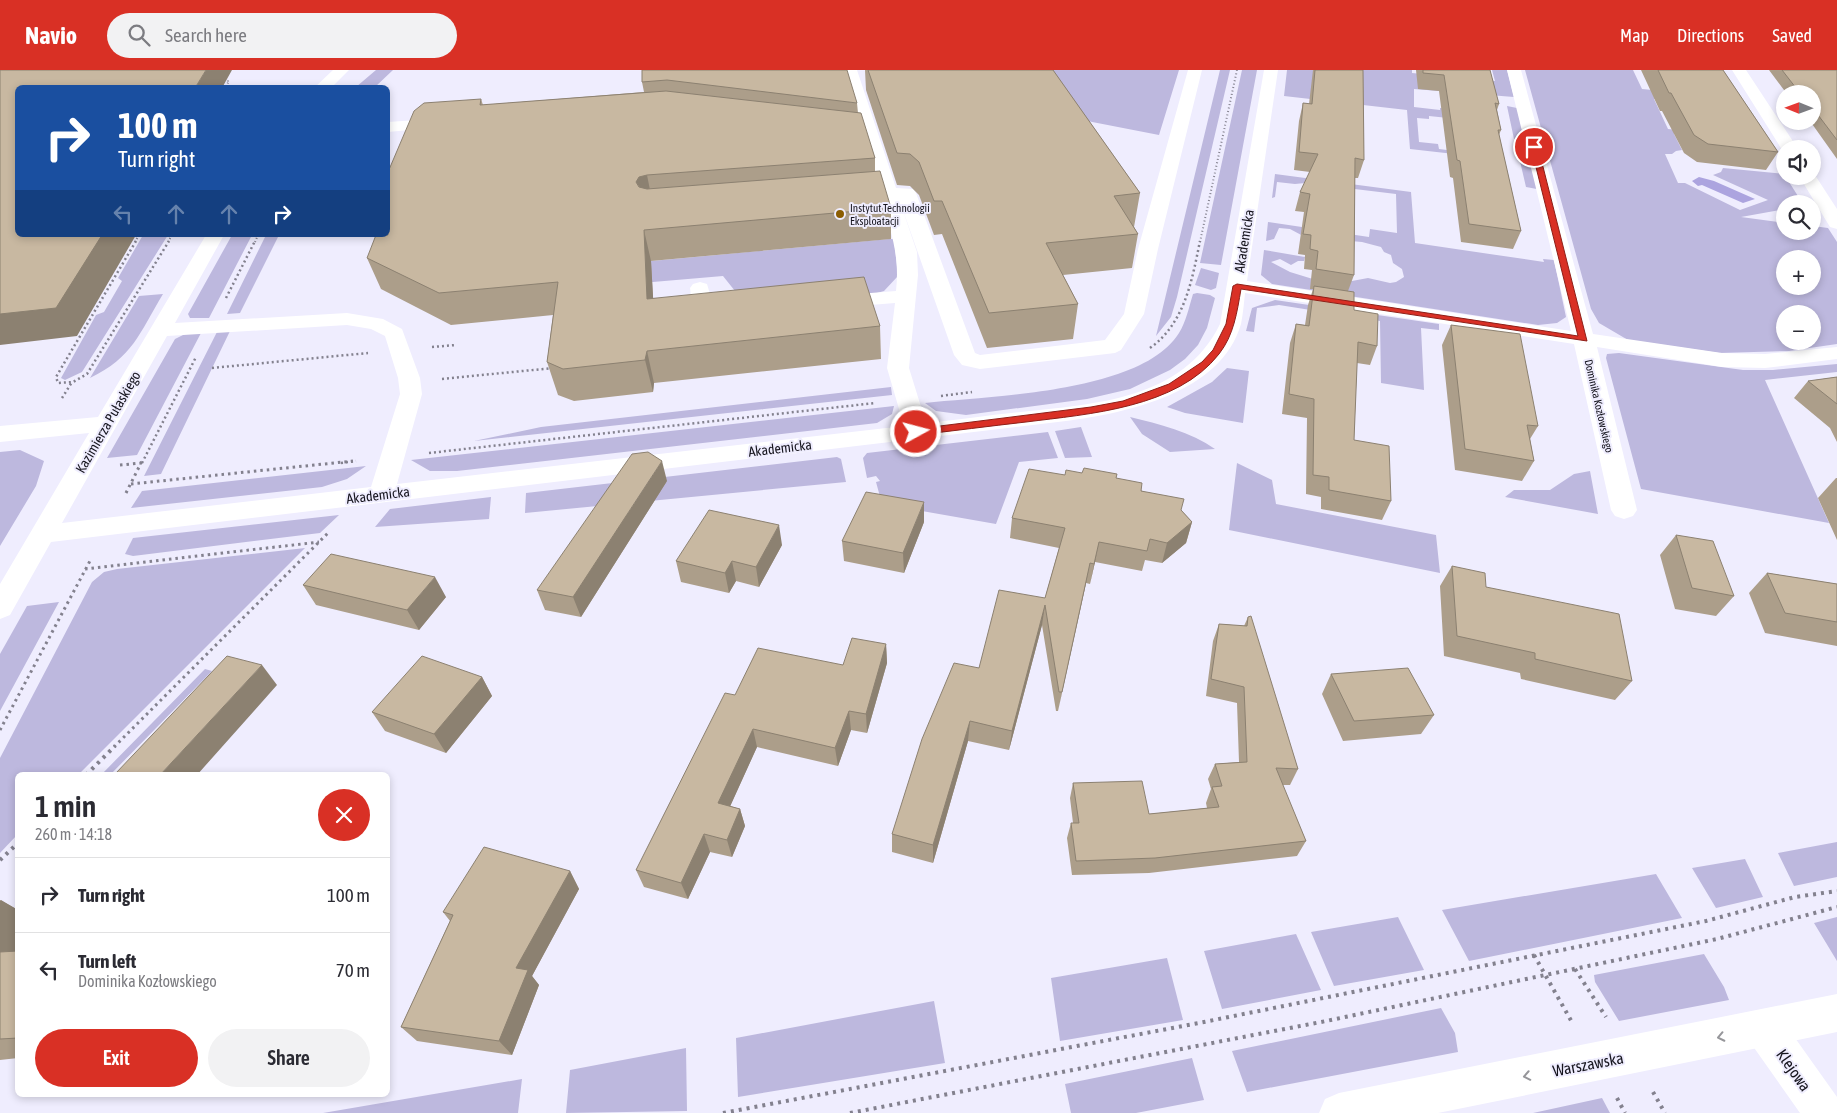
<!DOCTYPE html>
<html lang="en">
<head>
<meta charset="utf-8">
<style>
	body { margin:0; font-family:"Asap Condensed",sans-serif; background:#f2f2f3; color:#2b2b33; height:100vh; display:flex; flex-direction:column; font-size:19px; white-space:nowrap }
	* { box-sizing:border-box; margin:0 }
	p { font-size:16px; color:#7c7c81 }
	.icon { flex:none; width:28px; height:28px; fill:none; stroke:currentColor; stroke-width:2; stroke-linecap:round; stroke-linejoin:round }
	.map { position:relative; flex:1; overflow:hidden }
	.side { position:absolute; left:15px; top:702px; width:375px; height:325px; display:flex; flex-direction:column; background:#fff; border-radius:8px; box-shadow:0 2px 8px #0003 }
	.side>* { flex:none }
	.banner { position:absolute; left:15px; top:15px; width:375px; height:152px; border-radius:8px; box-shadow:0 2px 8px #0003; background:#1a4fa0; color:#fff; overflow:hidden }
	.needle { width:32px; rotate:271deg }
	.tools { position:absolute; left:1776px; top:15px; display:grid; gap:10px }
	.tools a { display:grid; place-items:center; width:45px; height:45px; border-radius:50%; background:#fff; box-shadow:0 2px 8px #0003; font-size:25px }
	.pin { position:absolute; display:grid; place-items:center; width:42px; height:42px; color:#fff; margin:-21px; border:2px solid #fff; border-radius:50%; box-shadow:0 1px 5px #0007 }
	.me { position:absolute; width:55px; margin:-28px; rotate:83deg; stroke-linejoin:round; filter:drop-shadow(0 0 4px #0008) }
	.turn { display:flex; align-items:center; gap:18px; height:105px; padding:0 20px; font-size:22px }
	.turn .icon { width:65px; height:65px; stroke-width:2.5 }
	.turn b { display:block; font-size:35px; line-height:42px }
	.lanes { display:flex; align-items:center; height:48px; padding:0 20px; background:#0003; justify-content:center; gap:25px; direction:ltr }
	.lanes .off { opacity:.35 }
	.round { display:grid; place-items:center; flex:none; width:52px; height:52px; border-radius:26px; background:#f2f2f3 }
	.overview { display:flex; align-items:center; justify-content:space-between; height:85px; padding:0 20px }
	h1 { font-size:30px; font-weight:600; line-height:38px }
	.action { display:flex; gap:10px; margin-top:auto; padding:10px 20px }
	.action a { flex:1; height:58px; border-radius:30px; background:#d93025; color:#fff; font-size:20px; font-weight:600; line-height:58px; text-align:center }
	.action a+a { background:#f2f2f3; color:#2b2b33 }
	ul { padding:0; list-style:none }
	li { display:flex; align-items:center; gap:15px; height:75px; padding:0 20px; border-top:1px solid #e1e1e2 }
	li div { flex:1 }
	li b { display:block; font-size:19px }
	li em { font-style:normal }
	header { display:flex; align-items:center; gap:30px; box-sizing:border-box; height:70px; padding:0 25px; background:#d93025; color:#fff }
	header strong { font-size:24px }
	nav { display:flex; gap:28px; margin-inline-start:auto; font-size:18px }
	.search { width:350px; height:45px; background:#f2f2f3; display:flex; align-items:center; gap:12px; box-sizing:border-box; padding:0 18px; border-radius:28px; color:#7c7c81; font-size:19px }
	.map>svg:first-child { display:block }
	.green { fill:#bdb8de; fill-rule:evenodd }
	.water { fill:#aca4df }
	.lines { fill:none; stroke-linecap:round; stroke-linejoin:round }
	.path-far3 { stroke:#83818e; stroke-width:2; stroke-dasharray:1 2.5; stroke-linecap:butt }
	.path-far2 { stroke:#83818e; stroke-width:2.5; stroke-dasharray:2 3; stroke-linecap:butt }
	.path-far1 { stroke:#83818e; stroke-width:3; stroke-dasharray:2.5 4; stroke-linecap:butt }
	.path { stroke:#83818e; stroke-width:4; stroke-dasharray:3 5; stroke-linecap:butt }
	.minor { fill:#fff; fill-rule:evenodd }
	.major { fill:#fff; fill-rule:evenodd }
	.wall { fill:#ac9e8a }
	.shaded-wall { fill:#8c8171 }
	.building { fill:#c8b8a1; stroke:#8c8171 }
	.oneway { stroke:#96969a }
	.route { fill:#d93025; stroke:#8d1f18 }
	.poi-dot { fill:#8b5d02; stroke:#efedfe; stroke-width:2 }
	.labels { text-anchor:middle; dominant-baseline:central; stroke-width:4; stroke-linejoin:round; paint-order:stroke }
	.far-poi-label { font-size:11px; fill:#16151e; stroke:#efedfe; text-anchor:start }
	.far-street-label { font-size:11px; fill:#16151e; stroke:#efedfe }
	.street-label { font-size:14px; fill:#16151e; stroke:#efedfe }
	.near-street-label { font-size:16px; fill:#16151e; stroke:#efedfe }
</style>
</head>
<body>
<header>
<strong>Navio</strong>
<div class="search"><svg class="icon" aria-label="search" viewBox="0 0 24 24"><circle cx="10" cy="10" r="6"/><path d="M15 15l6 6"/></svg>Search here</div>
<nav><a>Map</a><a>Directions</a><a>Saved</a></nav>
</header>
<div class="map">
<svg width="1837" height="1043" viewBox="0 0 1837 1043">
	<rect width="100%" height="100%" fill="#efedfe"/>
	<!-- green -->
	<path class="green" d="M376,0H393L375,17H356Z
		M1046,0H1179L1159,65L1082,50Z
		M1220,0H1230L1177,227L1171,247L1156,266Z
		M1242,0H1257L1221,195L1200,193Z
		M1287,0H1412V3L1495,11L1492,0H1507L1514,27L1414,19V37L1440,40V38L1490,44L1487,52L1429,46V49L1417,48L1419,72L1438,74L1439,79L1455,81L1463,85L1410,79L1407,40L1284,26Z
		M1525,0H1633L1642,19L1737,28L1654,29L1668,59L1762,68L1674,64L1682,80L1676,81L1672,84H1665L1678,113H1685L1740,140L1768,130L1713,105L1721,102L1723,98L1784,104L1803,134H1785V139L1741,147L1785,153V161H1812L1813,156L1828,158L1837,172V274L1789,281L1719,283L1628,270L1599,253L1591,239ZM1785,189H1812V216H1785ZM1785,244H1812V271H1785Z
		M1507,36L1517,38L1525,70L1514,69Z
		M1519,87L1529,88L1537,119L1526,117Z
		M1275,104L1411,122L1415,173L1544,192L1543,189L1554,190L1566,247L1557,253L1538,255L1272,214L1261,205L1264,180L1305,187L1304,191H1298L1291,195L1280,189L1271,192L1290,202L1316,210L1352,211L1368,208L1390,213L1396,212L1404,207L1402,199L1393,193L1391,185L1384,182L1381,177L1362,172L1305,167L1290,159L1279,158L1274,169L1266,171L1268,152L1369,167L1370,159L1397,163L1396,124L1305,113L1295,114L1277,112L1275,127L1272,128Z
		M143,165H168L82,302L65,310L61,308L96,245L104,242L122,211L118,208Z
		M232,165H252L209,248H190L188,244Z
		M266,165H279L240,243L227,244Z
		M889,169H894L898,206L884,221L877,223L762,232L739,226L723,206L641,213V192Z
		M1201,198L1219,203L1216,218L1211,220L1195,215Z
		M1197,223L1210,225L1215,228L1207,258L1198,275L1185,289L1170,300L1130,319L1087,329L966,345L936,341L925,333C990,326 1142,323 1179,263C1186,252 1189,237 1193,224Z
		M163,224C139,264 133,287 90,308L139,226Z
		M1275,230L1439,254V260L1421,258L1424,320L1381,313L1380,251L1279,235L1257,238L1254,262L1246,261L1252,238Z
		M230,261L161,404L144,406L217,262Z
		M201,263L137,385L107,388L175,269L185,264Z
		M1619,283L1743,300H1773L1837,294V302L1765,310L1829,453L1641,419L1606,288L1607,284Z
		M1227,298L1249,301L1243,353L1185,343L1167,337L1212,312Z
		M891,317L892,325L474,371L541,357Z
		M894,336L892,344L877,353L457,401H430L411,390Z
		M1130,347C1159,354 1191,362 1215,379L1170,382L1142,364Z
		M1081,357L1092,387L1065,388L1055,361Z
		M1048,362L1058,388L1019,392L996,454L882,434L876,412L880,411L876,406L867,408L863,388L867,383Z
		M20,380L44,391L36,416L0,476V382Z
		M837,387L841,389L846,412L525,443L526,423Z
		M1237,393L1272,410L1276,434L1436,465L1440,503L1229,460Z
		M366,396L347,409L322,417L131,438L142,421Z
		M1590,401L1598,444L1505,427L1514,420H1550L1574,404Z
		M491,427L489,449L375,457L390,439Z
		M339,445L320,463L133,486L125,484L133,468Z
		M305,478L78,705H18L17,765L0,783V688L92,512L104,502L117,499Z
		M59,532L0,641V584L27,536Z
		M205,599L212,601L110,705H101Z
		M1837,772V807L1794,816L1778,783Z
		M1745,789L1763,827L1716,838L1692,798Z
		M1656,804L1682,848L1469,891L1442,840Z
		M1398,847L1424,900L1334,916L1311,862Z
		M1837,847V891L1814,853Z
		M1296,864L1321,920L1222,939L1204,881Z
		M1704,884L1724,917L1729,930L1619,951L1595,912L1594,905Z
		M1167,888L1183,950L1060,971L1051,908Z
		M934,931L945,993L738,1027L736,968Z
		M1441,938L1455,963L1458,982L1247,1022L1232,981Z
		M686,978L687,1041L566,1043L570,1000Z
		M1192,988L1204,1030L1136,1043H1071L1065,1014Z
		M522,1009L518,1043H323Z
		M1602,1028L1610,1043H1533Z"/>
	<!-- water -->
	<path class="water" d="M1699,107L1714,111L1755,129L1743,133L1702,115L1698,116L1692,111Z"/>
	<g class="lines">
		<!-- path-far3 -->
		<path class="path-far3" d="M224,11H229L225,18
			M135,172L139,165
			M168,172L172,165
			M255,172L258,165
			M1200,172L1237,0"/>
		<!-- path-far2 -->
		<path class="path-far2" d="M136,171L56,307L58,313L73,312L87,304L169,171
			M226,228L255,171
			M432,277L456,275
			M1150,278C1185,253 1192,210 1200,171
			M212,298L368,283
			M442,309L553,298
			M941,326L972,322
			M62,328L72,312
			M429,383L875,333
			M142,393L196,287
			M341,393L356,391"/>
		<!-- path-far1 -->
		<path class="path-far1" d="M120,395L141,393
			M131,414L353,391
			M126,423L142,391
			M85,499L319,472
			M0,660L91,489
			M114,677L330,461"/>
		<!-- path -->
		<path class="path" d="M86,705L115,676
			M0,790L18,773
			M1534,885L1573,954
			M1575,899L1606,947
			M1653,1022L1665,1043
			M1617,1028L1625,1043
			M723,1043L1204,952L1706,851L1795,827L1837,821
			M850,1043L1326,951L1717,869L1837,837"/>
		<!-- minor -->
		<path class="minor" d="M333,0H349L331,18H314Z
			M843,0H857L896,118L913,119L916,123L975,283L980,285L1105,270L1124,244L1138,179L1188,0H1202L1158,179L1144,244L1121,280L1115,283L980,299L962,295L954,285L899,129L917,182L918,205L909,298L926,353C958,350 989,345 1021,342C1094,334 1183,330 1220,254L1264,0H1278L1247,211L1571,261L1507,0H1521L1593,264L1722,283L1765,284L1837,277V289L1765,298L1722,297L1597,277L1637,440L1633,446L1624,449L1615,446L1611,440L1574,274L1245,223C1244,233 1243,244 1241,254C1221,323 1127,343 1066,351L51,472L10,545L0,549V514L89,363L0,372V356L98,347L206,165H224L175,253L347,243L383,249L402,259L420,308L422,324L397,414L904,356L887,298L895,233L833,238L826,236L823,232L826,228L833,226L896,221C900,186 891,162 882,130H843L840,126L843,122L879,119ZM347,255L371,259L385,266L398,308L400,324L371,417L62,453L167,266Z
			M1732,0H1746L1798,79H1785L1784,83Z
			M446,48L454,53L452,56L388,62V52Z
			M1813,102L1837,139V159L1830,157L1799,106H1812Z
			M700,212L707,214L712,231L735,236L738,240L735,244C725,247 698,247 692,235C690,230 691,223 690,218L693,214Z
			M1764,939L1778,944L1837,1027V1043H1800L1750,972L1745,958L1750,944Z"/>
		<!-- major -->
		<path class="major" d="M1837,924V962L1438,1043H1319L1325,1029L1339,1023Z"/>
	</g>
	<!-- wall -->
	<path class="wall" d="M642,0L857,33L858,43L875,88V101L891,138V169L651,191L653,228L880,256L881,289L654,313L653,322L574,331L558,325L547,292L553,245L451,255L381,219L367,188L388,165L481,29L483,35L644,22L642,12Z
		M865,0H1053L1140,123L1134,157L1138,164L1132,198L1063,205L1078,234L1073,269L987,278L942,164L934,165L919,125L910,116L897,115L866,20Z
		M1313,0H1363L1364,90L1358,108H1355L1354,205L1348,221L1354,240L1377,276L1370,295L1357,293L1354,370L1391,431L1382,450L1321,439V427L1306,424L1307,348L1282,344L1290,273L1296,254L1305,255L1308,235L1313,219H1310L1312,200L1304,199L1305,185L1298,184L1304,142L1295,141L1300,122L1310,102L1294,100L1299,51L1303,33L1309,34Z
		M1416,0H1490L1499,34L1497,40L1501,60L1499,65L1521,161L1513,179L1461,172L1453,108L1450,107L1439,21L1418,19Z
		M1641,0H1723L1778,82L1766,100L1697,92L1684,83L1662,41H1660Z
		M1769,0H1837V89L1810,51H1812V24H1787Z
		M1451,255L1538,356L1530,369L1534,391L1522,411L1455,400L1442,275Z
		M1837,307V372L1830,358L1794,328L1808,311Z
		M1082,403L1117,404L1116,408L1181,440L1192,452L1186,473L1162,493L1145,490L1142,501L1095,492L1090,514L1086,513L1058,641H1056L1042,555L1009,680L968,671L933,793L892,782V764L979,598L1045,528L1059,478L1010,468L1012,448L1065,405Z
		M1836,408H1837V470L1818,428Z
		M667,411L581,547L545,540L537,520Z
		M924,452L904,503L844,491L842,471Z
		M1676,465L1734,526L1716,546L1675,539L1660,485Z
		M782,475L759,517L736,511L729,523L681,512L676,491Z
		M1452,496L1486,517L1632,611L1615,630L1521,609L1520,603L1444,586L1440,516Z
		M1767,503L1837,514V576L1765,563L1749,523Z
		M303,515L446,527L419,560L316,535Z
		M1248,547L1298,699L1290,715H1282L1306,771L1297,786L1149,803L1072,805L1067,768L1071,753H1073L1070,728L1073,713L1149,744L1207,738L1206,733L1211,719L1208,709L1215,694L1239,692L1237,633L1206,626L1213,571L1219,554L1244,556Z
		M886,574L887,593L867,663L851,660L838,696L757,677L730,736L740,739L745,756L732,787L710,782L688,829L644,817L636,800L735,625L843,595Z
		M1331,604L1434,645L1421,664L1343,671L1322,624Z
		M482,607L492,626L446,683L385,661L372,642Z
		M570,801L579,819L532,906L539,915L512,985L417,971L401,957L450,851L443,842Z
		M0,830L18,840V988L0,990Z"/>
	<!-- shaded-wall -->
	<path class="shaded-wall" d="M206,0H232L222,18H195Z
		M647,105L653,135L636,112L639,107Z
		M644,160L651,191L655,261L647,229Z
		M102,165H136L77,266L0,275V244Z
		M647,281L654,313L653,322L645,290Z
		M662,391L667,411L581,547L573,527Z
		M924,432V452L904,503L903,483Z
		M1192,452L1186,473L1162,493L1167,473Z
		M779,455L782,475L759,517L756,497Z
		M1099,472L1095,492L1090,514L1094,494Z
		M732,491L736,511L729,523L725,503Z
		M1090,493L1086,513L1058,641L1062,622Z
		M435,507L446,527L419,560L407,540Z
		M1045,535L1042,555L1009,680L1012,661Z
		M886,574L887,593L867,663L866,644Z
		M262,595L277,615L197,705H160Z
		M482,607L492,626L446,683L434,664Z
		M849,641L851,660L838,696L835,678Z
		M970,651L968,671L933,793V775Z
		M753,659L757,677L724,750L718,733Z
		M740,739L745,756L732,787L727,770Z
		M704,764L710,782L688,829L681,813Z
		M570,801L579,819L532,906L539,915L512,985L499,971L516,898Z
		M1,830L18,840V883L0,897V831Z"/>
	<!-- building -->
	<path class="building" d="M0,0H206L195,18H18V165H102L56,238L0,244Z
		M642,0H847L857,33L667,10L642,12Z
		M868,0H1053L1140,123L1114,126L1138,164L1046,173L1078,234L989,243L942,131H934L919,92L910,84L897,83Z
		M1315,0H1363L1364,90L1355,88L1354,205L1316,199L1318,181L1310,179L1311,165L1303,164L1310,124L1300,122L1318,84L1299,82L1303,33L1312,34Z
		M1423,0H1490L1499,34L1495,33L1501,60H1498L1521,161L1469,154L1460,91L1457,90L1444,5L1423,3Z
		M1658,0H1723L1778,82L1708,74L1694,65L1671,23H1669Z
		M1782,0H1837V70L1812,37V24H1803L1799,18H1796Z
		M666,21L861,43L875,88L647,105L639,107L636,112L639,117L647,119L880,101L891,138L644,160L647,229L864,207L880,256L647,281L645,290L563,299L547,292L558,212L439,223L367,188L376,165H388V102L414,41L424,33L481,29L480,35Z
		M1314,216L1354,222V240L1378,244L1377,276L1358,272L1354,370L1389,376L1391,431L1329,420V407L1313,405L1314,329L1289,324L1296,254L1309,256Z
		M1451,255L1520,264L1538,356L1527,355L1534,391L1465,379Z
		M1837,307V334L1808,311Z
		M648,382L662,391L573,527L537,520L632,384Z
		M1084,398L1117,404L1116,408L1142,413L1141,421L1184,429L1181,440L1192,452L1167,473L1150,469L1147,481L1099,472L1094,494L1090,493L1062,622H1059L1045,535L1012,661L970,651L933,775L892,764L922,669L954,593L979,598L999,520L1045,528L1065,458L1012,448L1029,399L1065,405L1066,400L1082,403Z
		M866,422L924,432L903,483L842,471Z
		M709,440L779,455L756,497L732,491L725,503L676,491Z
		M1676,465L1713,471L1734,526L1692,518Z
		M331,484L435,507L407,540L303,515Z
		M1452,496L1485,503L1486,517L1619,544L1632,611L1535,589V583L1457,566Z
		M1767,503L1837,514V552L1785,543Z
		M1251,546L1298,699L1276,698L1306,771L1155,788L1076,791L1071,753H1079L1073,713L1142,711L1149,744L1219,737L1212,717L1222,716L1215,694L1247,692L1244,617L1211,609L1219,554L1247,556L1248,547Z
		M852,568L886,574L866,644L849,641L835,678L753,659L718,733L740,739L727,770L704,764L681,813L636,800L725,623L735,625L758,578L843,595Z
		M227,586L262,595L160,705H123L116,703Z
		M422,586L482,607L434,664L372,642Z
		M1408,598L1434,645L1354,651L1331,604Z
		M484,777L570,801L516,898L528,900L499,971L401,957L453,845L443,842Z
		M18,881V968L0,969V882Z"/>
	<!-- one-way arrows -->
	<defs><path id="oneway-chevron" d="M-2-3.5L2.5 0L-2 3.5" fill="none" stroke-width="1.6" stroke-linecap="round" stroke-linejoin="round" transform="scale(1.25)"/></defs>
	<g class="oneway">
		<use href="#oneway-chevron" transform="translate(1721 967) rotate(168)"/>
		<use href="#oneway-chevron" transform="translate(1527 1006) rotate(169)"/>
	</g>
	<!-- route -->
	<path class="route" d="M1534,75L1538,77L1587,271L1241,219C1237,242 1234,265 1219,284C1177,338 1089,344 1026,352C990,356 953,361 916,365L912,362L916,359L1091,337L1123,331L1169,314L1202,292L1213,280L1226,254L1233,216L1237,214L1578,266L1531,77Z"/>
	<!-- markers -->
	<circle class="poi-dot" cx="840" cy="144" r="5"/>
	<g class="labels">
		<!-- far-poi labels -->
		<g class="far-poi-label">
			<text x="850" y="138">Instytut Technologii<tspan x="850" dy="13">Eksploatacji</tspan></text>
		</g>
		<!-- far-street labels -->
		<g class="far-street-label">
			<text transform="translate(1599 336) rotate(77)">Dominika Kozłowskiego</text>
		</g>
		<!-- street labels -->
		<g class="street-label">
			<text transform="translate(1244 171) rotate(-81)">Akademicka</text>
			<text transform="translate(108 352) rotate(-60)">Kazimierza Pułaskiego</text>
			<text transform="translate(780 378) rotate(-7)">Akademicka</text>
			<text transform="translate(378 425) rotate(-7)">Akademicka</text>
		</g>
		<!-- near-street labels -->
		<g class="near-street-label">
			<text transform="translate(1588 994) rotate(-11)">Warszawska</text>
			<text transform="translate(1794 1000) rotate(55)">Klejowa</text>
		</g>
	</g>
</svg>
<div class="tools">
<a><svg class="needle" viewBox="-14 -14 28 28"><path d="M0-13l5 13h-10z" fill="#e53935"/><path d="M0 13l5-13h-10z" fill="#7c7c81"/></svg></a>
<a><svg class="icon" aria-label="sound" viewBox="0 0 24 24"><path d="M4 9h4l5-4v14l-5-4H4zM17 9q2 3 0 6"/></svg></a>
<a><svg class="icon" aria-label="search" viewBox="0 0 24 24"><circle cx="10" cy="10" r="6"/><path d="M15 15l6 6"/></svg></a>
<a>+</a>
<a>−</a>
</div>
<div class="pin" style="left:1534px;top:77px;background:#d93025"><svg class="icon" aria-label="arrive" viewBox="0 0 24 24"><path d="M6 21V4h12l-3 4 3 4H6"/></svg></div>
<svg class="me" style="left:916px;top:362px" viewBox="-20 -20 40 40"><circle r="17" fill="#d93025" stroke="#fff" stroke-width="3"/><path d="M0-11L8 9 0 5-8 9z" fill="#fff"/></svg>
<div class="banner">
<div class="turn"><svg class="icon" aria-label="right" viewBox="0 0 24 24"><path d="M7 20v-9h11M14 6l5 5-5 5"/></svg><div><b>100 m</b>Turn right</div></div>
<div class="lanes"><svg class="icon off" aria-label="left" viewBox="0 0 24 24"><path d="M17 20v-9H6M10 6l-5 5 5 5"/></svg><svg class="icon off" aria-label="ahead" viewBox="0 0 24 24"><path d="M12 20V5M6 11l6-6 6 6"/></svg><svg class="icon off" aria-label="ahead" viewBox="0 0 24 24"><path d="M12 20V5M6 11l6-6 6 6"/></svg><svg class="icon" aria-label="right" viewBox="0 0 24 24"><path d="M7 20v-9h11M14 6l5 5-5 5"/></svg></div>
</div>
<section class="side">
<div class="overview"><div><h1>1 min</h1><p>260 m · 14:18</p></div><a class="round" style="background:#d93025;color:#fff"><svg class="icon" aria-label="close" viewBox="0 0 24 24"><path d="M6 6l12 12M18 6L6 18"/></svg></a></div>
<ul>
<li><svg class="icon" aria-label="right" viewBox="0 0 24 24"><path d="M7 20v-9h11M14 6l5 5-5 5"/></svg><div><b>Turn right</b></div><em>100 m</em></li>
<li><svg class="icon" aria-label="left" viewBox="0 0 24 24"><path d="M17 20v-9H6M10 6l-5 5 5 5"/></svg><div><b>Turn left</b><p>Dominika Kozłowskiego</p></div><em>70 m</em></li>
</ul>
<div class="action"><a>Exit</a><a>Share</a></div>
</section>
</div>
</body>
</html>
